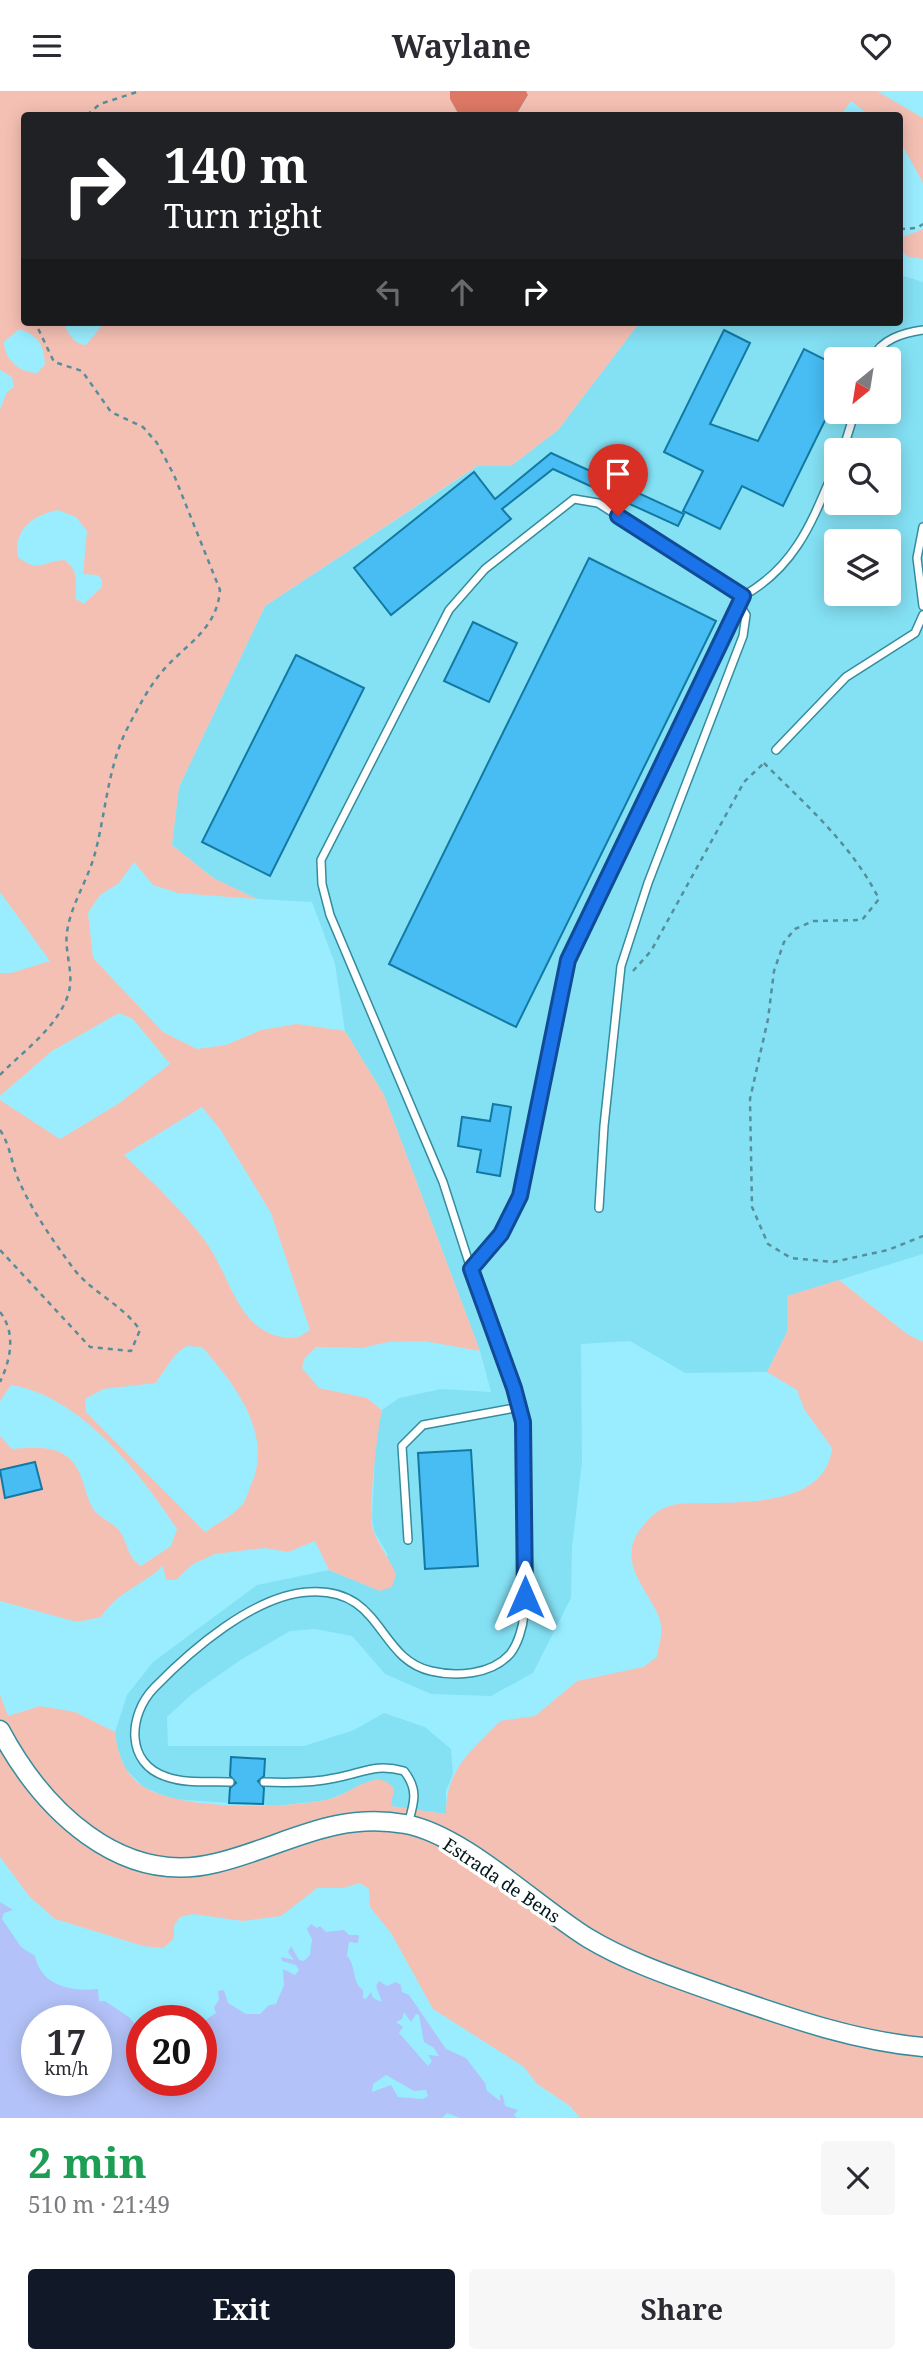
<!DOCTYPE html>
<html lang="en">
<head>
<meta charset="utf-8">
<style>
	body { margin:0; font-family:"Noto Serif",serif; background:#f7f7f7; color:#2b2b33; height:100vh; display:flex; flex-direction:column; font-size:26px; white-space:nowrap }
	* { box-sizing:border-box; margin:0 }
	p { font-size:23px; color:#7c7c81 }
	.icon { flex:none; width:38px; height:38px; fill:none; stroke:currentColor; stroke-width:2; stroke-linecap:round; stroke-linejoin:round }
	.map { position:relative; height:2027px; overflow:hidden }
	.side { display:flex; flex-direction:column; background:#fff; flex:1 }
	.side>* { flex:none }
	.hud { position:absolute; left:21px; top:21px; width:882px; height:214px; border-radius:7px; box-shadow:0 4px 18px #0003; background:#202124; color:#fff; overflow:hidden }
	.needle { width:46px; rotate:210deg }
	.buttons { position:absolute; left:824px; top:256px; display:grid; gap:14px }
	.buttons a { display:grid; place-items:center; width:77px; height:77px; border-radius:7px; background:#fff; box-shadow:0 4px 18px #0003; font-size:35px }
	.speed { position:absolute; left:21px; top:1914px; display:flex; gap:14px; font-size:35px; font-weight:700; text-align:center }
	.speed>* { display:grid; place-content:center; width:91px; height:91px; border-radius:50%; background:#fff; box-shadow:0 4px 18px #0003; line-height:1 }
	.speed small { font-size:18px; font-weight:400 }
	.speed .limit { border:10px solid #d22; background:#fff; color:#111 }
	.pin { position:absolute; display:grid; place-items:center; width:60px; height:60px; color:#fff; margin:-72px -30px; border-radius:50% 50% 50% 0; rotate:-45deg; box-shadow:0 0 7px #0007 }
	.pin .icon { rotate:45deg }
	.me { position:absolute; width:77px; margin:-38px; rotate:0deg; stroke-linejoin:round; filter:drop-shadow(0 0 5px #0008) }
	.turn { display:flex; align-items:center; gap:24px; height:147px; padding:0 28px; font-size:32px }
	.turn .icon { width:91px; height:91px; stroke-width:2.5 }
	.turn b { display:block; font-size:49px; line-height:60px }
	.lanes { display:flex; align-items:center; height:66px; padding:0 28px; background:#0003; justify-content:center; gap:35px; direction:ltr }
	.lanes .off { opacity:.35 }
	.round { display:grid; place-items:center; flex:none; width:74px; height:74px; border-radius:7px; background:#f7f7f7 }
	.overview { display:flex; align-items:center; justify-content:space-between; height:119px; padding:0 28px }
	h1 { font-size:42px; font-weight:700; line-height:52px; color:#1e9e55 }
	.button { display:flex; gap:14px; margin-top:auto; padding:14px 28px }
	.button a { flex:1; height:80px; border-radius:7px; background:#111827; color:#fff; font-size:28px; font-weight:700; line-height:80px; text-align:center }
	.button a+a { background:#f7f7f7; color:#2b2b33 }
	header { display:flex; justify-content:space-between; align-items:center; height:91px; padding:0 28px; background:#fff; font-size:32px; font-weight:700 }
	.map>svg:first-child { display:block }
	.built { fill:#84e1f4; fill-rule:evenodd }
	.green { fill:#f5c0b4; fill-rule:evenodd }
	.forest { fill:#dd7864 }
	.water { fill:#b3c2f8; fill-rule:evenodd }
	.building { fill:#47bdf4; stroke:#1379a2; stroke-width:2 }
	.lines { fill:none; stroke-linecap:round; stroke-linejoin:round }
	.service-casing { stroke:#358c9c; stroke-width:10 }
	.tertiary-casing { stroke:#358c9c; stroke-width:21 }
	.path { stroke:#568e9a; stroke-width:2.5; stroke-dasharray:5 5; stroke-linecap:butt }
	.service { stroke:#fff; stroke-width:7 }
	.tertiary { stroke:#fff; stroke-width:18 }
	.route-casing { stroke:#114b97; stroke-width:18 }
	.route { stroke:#1a73e8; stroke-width:12 }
	.labels { text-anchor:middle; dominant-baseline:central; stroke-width:7; stroke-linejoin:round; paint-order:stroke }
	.street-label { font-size:18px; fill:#01171b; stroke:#fff }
</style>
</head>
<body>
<header><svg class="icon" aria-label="menu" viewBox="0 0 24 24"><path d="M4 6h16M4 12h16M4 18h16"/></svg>Waylane<svg class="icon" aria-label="heart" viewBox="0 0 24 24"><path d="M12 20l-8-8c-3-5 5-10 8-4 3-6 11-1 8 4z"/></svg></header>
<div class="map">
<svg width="923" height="2027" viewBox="0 0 923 2027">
	<rect width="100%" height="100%" fill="#9aedff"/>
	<!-- built -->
	<path class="built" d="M900,184L923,191V1163L788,1205L787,1241L767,1281L685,1282L630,1250L581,1253L582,1371L572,1457L571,1507L533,1582L491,1605L431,1603L385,1583L352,1545L315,1538L290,1540L239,1570L192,1603L167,1626L168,1655H304L354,1639L384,1622L425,1636L451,1658L453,1683L446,1700V1723L390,1715L377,1688L328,1709L276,1715L172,1708L143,1696L126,1678L117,1658L115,1641L127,1604L153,1571L257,1494L329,1479L366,1494L388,1464L374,1440L372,1426L376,1344L382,1319L399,1307L441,1298L491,1301L480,1260L384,1004L345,940L335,873L312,811L257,808L213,787L172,754L179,696L265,515L478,375H511L558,339L640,231H900ZM836,268H889V320H836ZM836,359H889V411H836ZM836,450H889V502H836Z"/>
	<!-- green -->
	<path class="green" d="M0,0H450V8L459,24H24V231H63C68,242 73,253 86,254L105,231H640L558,339L511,375H477L265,515L179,696L172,754L213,787L257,808L178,802L153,794L134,771L119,792L100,804L88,822L93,867L163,941L197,958L226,954L261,939L297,933L345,940L384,1004L480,1260L424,1250L388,1251L362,1257L316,1256L304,1268L302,1277L319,1297L367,1307L382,1319C377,1341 368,1420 373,1439C378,1454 390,1468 396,1483L392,1496L380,1500L329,1479L315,1450L288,1461L265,1457L215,1463L193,1473L176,1489H166L163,1475C142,1494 116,1502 101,1526L77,1531L0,1510V1345L12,1358C37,1356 65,1353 78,1379C85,1392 86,1408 94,1419C102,1429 117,1433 122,1444C129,1457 128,1466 141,1475L171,1455L177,1438C141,1383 81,1305 11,1294L0,1310V1009L60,1048L118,1013L170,973L133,928L119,922L52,960L0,1005V882H11L50,870L0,801V318L7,301L14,296L12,286L0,279ZM19,238C38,244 44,254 45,273L37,282C20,282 4,268 4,251ZM58,419L76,426L87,440L83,483L97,484L102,488V496L84,513L76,508C75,492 80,480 64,469C42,470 39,483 18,466C13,439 33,424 58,419ZM202,1016L220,1038L271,1122L310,1239L297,1247C240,1249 234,1193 208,1154C185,1121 153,1092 124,1064ZM187,1255L202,1256C235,1293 275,1345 250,1396C248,1402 245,1411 241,1415C232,1425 216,1433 205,1441L86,1321L85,1308L103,1298L155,1292C167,1278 172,1263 187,1255Z
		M526,0H877L923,27V92L900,50V24H869L851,10L841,24H516L528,5Z
		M923,138V168L909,166L900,160L901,147Z
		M839,1189L907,1243L923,1251V2027H580L570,2015L537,1993L524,1976L433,1918L391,1842L370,1816L369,1798L360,1792L343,1797H317L281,1825L243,1830L193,1823L180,1826L174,1835V1848L163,1857L143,1855L55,1828L29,1805L0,1766V1604L8,1625L40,1615L75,1621L115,1641C117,1662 125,1685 144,1696C181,1719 282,1718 325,1709C343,1706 358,1692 375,1689C382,1687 389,1692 394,1697L391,1715L446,1723C446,1678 470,1661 500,1630L535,1625L577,1590L643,1576L657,1566C658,1557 663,1543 661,1534C657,1508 618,1478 636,1445C641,1436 653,1422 662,1418C677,1410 693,1413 709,1412C753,1411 826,1412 832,1357L804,1318L797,1299L767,1281L787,1241V1205Z"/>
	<!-- forest -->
	<path class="forest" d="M450,0H526L528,4L516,24H459L450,8Z"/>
	<!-- water -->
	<path class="water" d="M0,1811L13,1819L4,1822L2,1828L21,1856L35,1865C41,1895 72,1901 98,1898L99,1910H105L129,1926L141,1940L142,1990H201V1963L214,1966L217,1957L209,1942L201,1937V1932L216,1922L214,1916L219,1909L218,1900L224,1899L228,1912L246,1923H260L269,1914L276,1913L284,1894L283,1878L295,1884L299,1879L296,1874L282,1870L281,1866L294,1869L288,1861L291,1855L299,1869L304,1870L310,1864L312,1848L307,1838L311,1833L317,1837L320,1835L326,1841L344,1839L349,1844H359L358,1852L349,1851L347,1865C357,1875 351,1891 363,1899V1907L366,1908L371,1901L373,1907L382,1911L376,1895L379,1890L387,1895L396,1891L401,1894L402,1901L409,1904L446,1958L466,1967L485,1992L487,2000L500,2010V2003L503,2005L505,2015L518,2019L514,2024L517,2027H460L447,2022L442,2027H0ZM404,1921L411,1931L416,1923L419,1924L424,1951L434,1957L439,1965L428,1964L432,1970L428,1975L399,1942L403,1936L396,1931L402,1928ZM37,1930H96V1990H37ZM386,1984L414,2000L426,1999L428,2005L423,2008L398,2006L391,1994L372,2001L373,1993Z"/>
	<!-- building -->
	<path class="building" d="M724,239L750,252L710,333L758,350L804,258L836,274V307L783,415L742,395L720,438L683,420L703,380L664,361Z
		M551,362L684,423L678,435L553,378L502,418L511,428L391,524L354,477L474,381L495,408Z
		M589,467L716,530L516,936L389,873Z
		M473,531L517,552L489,611L444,590Z
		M296,564L364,597L270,785L202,751Z
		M493,1013L511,1016L500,1085L477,1081L481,1059L458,1055L462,1026L490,1030Z
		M471,1359L478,1475L425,1478L418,1362Z
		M35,1371L42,1398L5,1407L0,1379Z
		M231,1666L265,1668L264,1685L258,1690L264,1697L263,1713L229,1712L230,1697L236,1692L230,1685Z"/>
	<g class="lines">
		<!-- service casing -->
		<g class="service-casing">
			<path id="service" d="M872,268C881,248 903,242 923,239
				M843,359L855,320
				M574,408L598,412L743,505L568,868L520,1105L501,1143L471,1178L443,1091L330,824L322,793L321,769L449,519L485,478Z
				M923,436L917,467L923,515
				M743,505C797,475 813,428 836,374
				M776,659L846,586L915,542L923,524
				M599,1117L604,1035L621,875L648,792L743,545L746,524L739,513
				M408,1449L402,1355L423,1334L520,1316
				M230,1691C209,1690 187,1693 167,1686C125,1673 128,1624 154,1597C191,1559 254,1504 309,1501C383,1496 377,1568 431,1580C456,1586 491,1584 510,1563C518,1553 523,1536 524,1523C527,1497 525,1470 525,1444C525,1403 530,1358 521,1317C510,1270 487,1223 471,1178
				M264,1691C288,1692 312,1692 335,1687C363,1682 375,1672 404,1680C419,1699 414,1712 408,1733"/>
		</g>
		<!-- tertiary casing -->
		<g class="tertiary-casing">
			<path id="tertiary" d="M0,1639C42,1718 120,1796 216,1772C283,1756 332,1720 405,1733C463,1743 536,1815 588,1847C631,1873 682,1889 729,1906C793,1928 856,1950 923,1956"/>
		</g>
		<!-- path -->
		<path class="path" d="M87,24L100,13L140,0
			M900,138L917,137L923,133
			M764,672C806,714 852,754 879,808L862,829L813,830L795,838L784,851L774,880L768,928L750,1008L752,1116L768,1153L791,1167L833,1171L888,1159L923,1145
			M633,880L651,860L744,691L765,671
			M0,984C23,960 57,937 68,904C75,883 64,862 67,841C71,814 86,792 94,766C106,723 107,678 127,638C139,615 150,593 167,575C191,550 217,536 220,499L174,384L157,352L143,336L111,321L82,280L54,271L35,231
			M0,1039C11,1056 11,1072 19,1090C32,1120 54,1151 73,1177C92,1202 122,1213 140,1239L131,1260L90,1256L0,1159
			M0,1221C16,1242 11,1268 0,1291"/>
		<!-- service -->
		<use href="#service" class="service"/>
		<!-- tertiary -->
		<use href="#tertiary" class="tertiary"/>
	</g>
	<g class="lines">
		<!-- route casing -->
		<g class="route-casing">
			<path id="route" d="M525,1506L523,1331L514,1297L471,1178L501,1143L520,1105L568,869L743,505L618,425"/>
		</g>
		<!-- route -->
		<use href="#route" class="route"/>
	</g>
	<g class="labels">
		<!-- street labels -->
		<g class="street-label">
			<text transform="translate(502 1789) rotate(34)">Estrada de Bens</text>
		</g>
	</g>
</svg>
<div class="buttons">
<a><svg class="needle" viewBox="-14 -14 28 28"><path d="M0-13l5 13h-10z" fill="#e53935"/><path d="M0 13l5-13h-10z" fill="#7c7c81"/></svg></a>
<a><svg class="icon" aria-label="search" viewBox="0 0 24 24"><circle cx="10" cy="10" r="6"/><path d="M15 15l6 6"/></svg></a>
<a><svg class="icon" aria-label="layers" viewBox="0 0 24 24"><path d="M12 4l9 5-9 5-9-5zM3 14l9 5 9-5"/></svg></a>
</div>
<div class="speed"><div>17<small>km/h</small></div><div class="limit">20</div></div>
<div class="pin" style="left:618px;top:425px;background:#d93025"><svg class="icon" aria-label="arrive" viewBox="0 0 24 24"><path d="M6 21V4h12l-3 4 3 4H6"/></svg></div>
<svg class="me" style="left:525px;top:1506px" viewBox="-20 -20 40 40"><path d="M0-17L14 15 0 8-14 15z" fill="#1a73e8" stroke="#fff" stroke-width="4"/></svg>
<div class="hud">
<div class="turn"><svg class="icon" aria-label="right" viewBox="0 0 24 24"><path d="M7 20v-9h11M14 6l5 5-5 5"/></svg><div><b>140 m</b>Turn right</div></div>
<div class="lanes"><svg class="icon off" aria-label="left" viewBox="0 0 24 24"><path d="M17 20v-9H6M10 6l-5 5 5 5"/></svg><svg class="icon off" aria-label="ahead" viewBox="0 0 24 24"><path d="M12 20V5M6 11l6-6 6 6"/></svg><svg class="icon" aria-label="right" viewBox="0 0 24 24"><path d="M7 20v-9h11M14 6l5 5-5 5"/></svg></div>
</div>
</div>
<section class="side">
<div class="overview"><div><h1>2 min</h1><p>510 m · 21:49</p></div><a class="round"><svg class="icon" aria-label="close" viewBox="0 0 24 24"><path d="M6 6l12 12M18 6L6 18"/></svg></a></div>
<div class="button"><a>Exit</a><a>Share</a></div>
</section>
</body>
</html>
